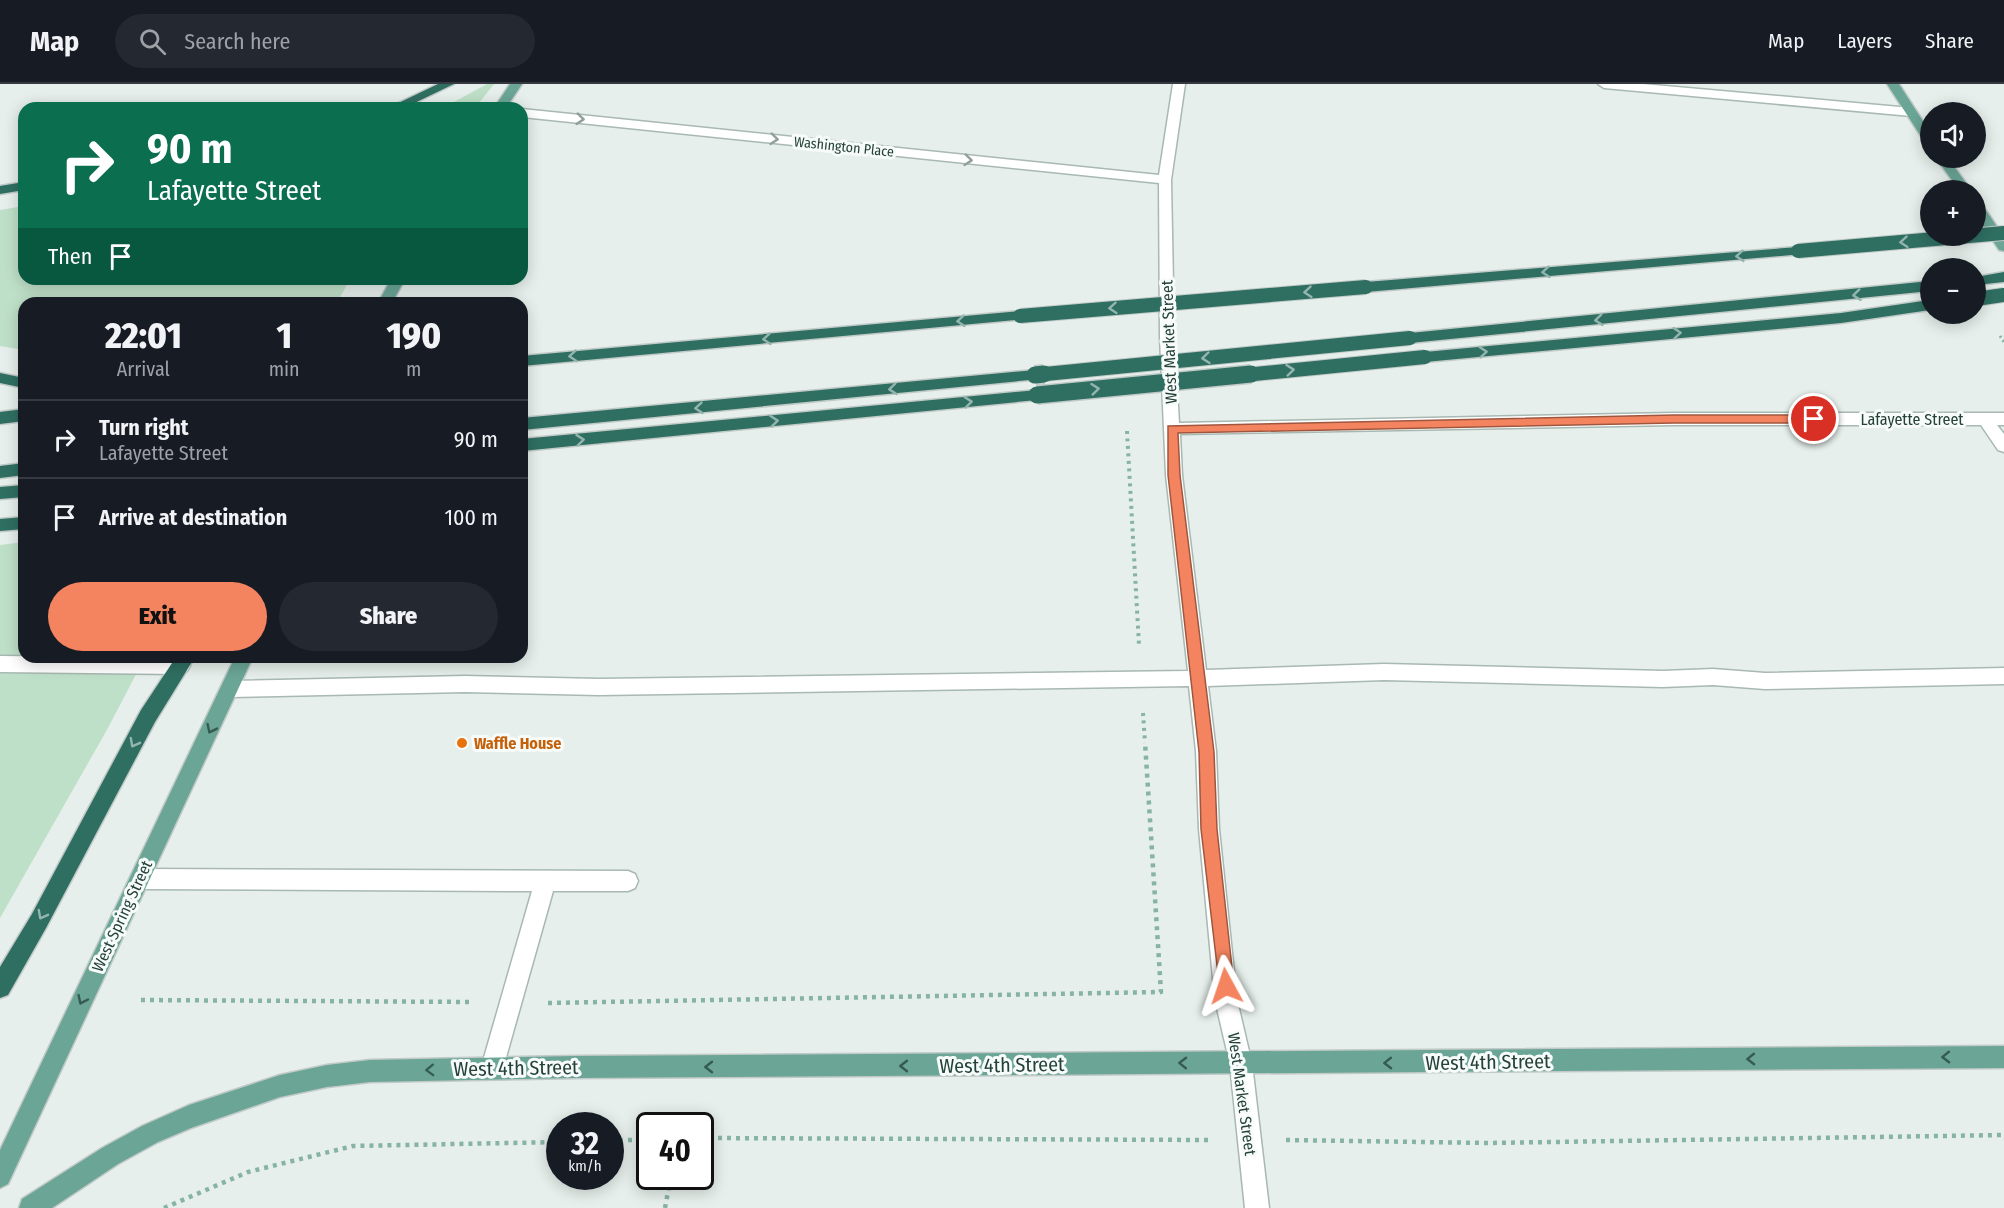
<!DOCTYPE html>
<html lang="en">
<head>
<meta charset="utf-8">
<style>
	body { margin:0; font-family:"Fira Sans Condensed",sans-serif; background:#242831; color:#f1f3f6; height:100vh; display:flex; flex-direction:column; font-size:22px; white-space:nowrap }
	* { box-sizing:border-box; margin:0 }
	p { font-size:20px; color:#9ea1a6 }
	.icon { flex:none; width:33px; height:33px; fill:none; stroke:currentColor; stroke-width:2; stroke-linecap:round; stroke-linejoin:round }
	.map { position:relative; flex:1; overflow:hidden }
	.panel { position:absolute; left:18px; top:213px; width:510px; height:366px; display:flex; flex-direction:column; background:#171b24; border-radius:18px; box-shadow:0 3px 15px #0003 }
	.panel>* { flex:none }
	.top-card { position:absolute; left:18px; top:18px; width:510px; height:183px; border-radius:18px; box-shadow:0 3px 15px #0003; background:#0b6e4f; color:#fff; overflow:hidden }
	.tools { position:absolute; left:1920px; top:18px; display:grid; gap:12px }
	.tools a { display:grid; place-items:center; width:66px; height:66px; border-radius:50%; background:#171b24; box-shadow:0 3px 15px #0003; font-size:30px }
	.speed { position:absolute; left:546px; top:1028px; display:flex; gap:12px; font-size:30px; font-weight:700; text-align:center }
	.speed>* { display:grid; place-content:center; width:78px; height:78px; border-radius:50%; background:#171b24; box-shadow:0 3px 15px #0003; line-height:1 }
	.speed small { font-size:15px; font-weight:400 }
	.speed .limit { border:3px solid #111; border-radius:9px; background:#fff; color:#111 }
	.pin { position:absolute; display:grid; place-items:center; width:51px; height:51px; color:#fff; margin:-26px; border:3px solid #fff; border-radius:50%; box-shadow:0 2px 6px #0007 }
	.me { position:absolute; width:66px; margin:-33px; rotate:355deg; stroke-linejoin:round; filter:drop-shadow(0 0 4px #0008) }
	.turn { display:flex; align-items:center; gap:21px; height:126px; padding:0 30px; font-size:27px }
	.turn .icon { width:78px; height:78px; stroke-width:2.5 }
	.turn b { display:block; font-size:42px; line-height:51px }
	.then { display:flex; align-items:center; height:57px; padding:0 30px; background:#0003; gap:12px; font-size:22px }
	.eta { display:flex; justify-content:space-evenly; align-items:center; height:102px; text-align:center }
	.eta b { font-size:36px; font-weight:800; line-height:42px }
	.cta { display:flex; gap:12px; margin-top:auto; padding:12px 30px }
	.cta a { flex:1; height:69px; border-radius:36px; background:#f4845f; color:#111; font-size:24px; font-weight:800; line-height:69px; text-align:center }
	.cta a+a { background:#242831; color:#f1f3f6 }
	ul { padding:0; list-style:none }
	li { display:flex; align-items:center; gap:18px; height:78px; padding:0 30px; border-top:2px solid #363941 }
	li div { flex:1 }
	li b { display:block; font-size:22px }
	li em { font-style:normal }
	header { display:flex; align-items:center; gap:36px; box-sizing:border-box; height:84px; padding:0 30px; background:#171b24; border-bottom:2px solid #363941 }
	header strong { font-size:28px }
	nav { display:flex; gap:33px; margin-inline-start:auto; font-size:21px }
	.search { width:420px; height:54px; background:#242831; display:flex; align-items:center; gap:15px; box-sizing:border-box; padding:0 21px; border-radius:33px; color:#9ea1a6; font-size:22px }
	.map>svg:first-child { display:block }
	.green { fill:#bfe0c8 }
	.lines { fill:none; stroke-linecap:round; stroke-linejoin:round }
	.minor-casing { stroke:#a8b8b2; stroke-width:3 }
	.major-casing { stroke:#c2cac8; stroke-width:3 }
	.highway-casing { stroke:#c2cac8; stroke-width:3 }
	.path-far2 { stroke:#86b3a5; stroke-width:3; stroke-dasharray:2 3; stroke-linecap:butt }
	.path-far1 { stroke:#86b3a5; stroke-width:4; stroke-dasharray:3 4.5; stroke-linecap:butt }
	.path { stroke:#86b3a5; stroke-width:4.5; stroke-dasharray:4 5; stroke-linecap:butt }
	.minor { fill:#fff; fill-rule:evenodd }
	.major { fill:#6aa596; fill-rule:evenodd }
	.highway { fill:#2f6f62; fill-rule:evenodd }
	.highway-bridge-far1-casing { stroke:#c2cac8; stroke-width:16; stroke-linecap:butt }
	.highway-bridge-casing { stroke:#c2cac8; stroke-width:20; stroke-linecap:butt }
	.highway-bridge-far1 { stroke:#2f6f62; stroke-width:14 }
	.highway-bridge { stroke:#2f6f62; stroke-width:17 }
	.oneway { stroke:#92a09c }
	.oneway2 { stroke:#93b5ae }
	.oneway3 { stroke:#365b51 }
	.route { fill:#f4845f; stroke:#9f563e; stroke-width:1.5 }
	.food-dot { fill:#e8710a; stroke:#f7fbf9; stroke-width:2 }
	.labels { text-anchor:middle; dominant-baseline:central; stroke-width:6; stroke-linejoin:round; paint-order:stroke }
	.far-street-label { font-size:14px; fill:#24423a; stroke:#f7fbf9 }
	.street-label { font-size:16px; fill:#24423a; stroke:#f7fbf9 }
	.food-label { font-size:16px; font-weight:bold; fill:#c56008; stroke:#f7fbf9; text-anchor:start }
	.near-street-label { font-size:20px; fill:#24423a; stroke:#f7fbf9 }
</style>
</head>
<body>
<header>
<strong>Map</strong>
<div class="search"><svg class="icon" aria-label="search" viewBox="0 0 24 24"><circle cx="10" cy="10" r="6"/><path d="M15 15l6 6"/></svg>Search here</div>
<nav><a>Map</a><a>Layers</a><a>Share</a></nav>
</header>
<div class="map">
<svg width="2004" height="1124" viewBox="0 0 2004 1124">
	<rect width="100%" height="100%" fill="#e6efeb"/>
	<!-- green -->
	<path class="green" d="M487,0H494L475,24H443Z
		M24,122V195H350L337,219H24V266L0,262V126Z
		M24,458V573H145L108,644L0,834V461Z"/>
	<g class="lines">
		<!-- minor casing -->
		<g class="minor-casing">
			<path id="minor" d="M1173,0H1185L1171,96L1174,253L1179,339L1674,329H2004V341H1997L2004,350V368L1998,366L1981,341H1674L1180,350L1182,391L1206,586L1384,580L1663,587L1713,585L1765,589L2004,584V600L1765,605L1713,601L1663,603L1384,596L1208,602L1216,667L1219,745L1237,916L1252,980L1269,1124H1245L1230,980L1215,916L1199,745L1196,667L1189,602L599,611L465,608L231,613L224,611L222,605L224,599L231,597L465,592L599,595L1188,587L1166,391L1160,253L1159,99L522,33V25L1159,91Z
				M1598,0H1643L1911,24L1917,28L1911,32L1604,4Z
				M0,572L181,574L187,577L190,582L187,587L181,590L0,588Z
				M140,785L628,787L635,790L638,797L635,804L628,807H553L503,984L500,992L492,995L484,992L481,984L532,807L140,805L133,802L130,795L133,788Z"/>
		</g>
		<!-- major casing -->
		<g class="major-casing">
			<path id="major" d="M510,0H522L506,24H494Z
				M1887,0H1899L1930,48V61L1926,60Z
				M1936,74H1948L1971,106H1959Z
				M1976,118L1981,119L2004,153V167L1999,166L1976,131Z
				M391,195H405L392,219H378Z
				M235,573H253L8,1100L0,1104V1066Z
				M2004,962V984L575,994L370,998L327,1003L280,1013L191,1044L158,1058L118,1080L52,1124H19L22,1115L102,1064L142,1042L189,1021L280,991L327,981L370,976L575,972Z"/>
		</g>
		<!-- highway casing -->
		<g class="highway-casing">
			<path id="highway" d="M438,0H454L404,24H388Z
				M24,98V106L0,110V102Z
				M1798,163L1803,164L1805,167L1803,170L1366,208L1359,203L1366,198Z
				M2004,188V198L1976,201V193Z
				M1930,197V207L1410,259L1403,254L1410,249Z
				M1930,216V226L1841,239L1425,278L1418,273L1425,268L1841,229Z
				M1020,227L1025,229L1027,232L1025,235L522,282V272Z
				M1035,286L1043,291L1040,295L522,346V334Z
				M0,289L24,294V304L0,299Z
				M1037,306L1042,307L1045,311L1042,315L1037,316L522,367V355Z
				M24,325V337L0,340V328Z
				M24,379V391L0,394V382Z
				M24,401V413L0,415V403Z
				M24,433V445L0,447V435Z
				M176,573H195L155,638L46,844L8,911L0,914V883L32,830L141,626Z"/>
		</g>
		<!-- path-far2 -->
		<path class="path-far2" d="M2000,252L2004,258"/>
		<!-- path-far1 -->
		<path class="path-far1" d="M1127,347L1139,561
			M1143,629L1145,659"/>
		<!-- path -->
		<path class="path" d="M141,916L472,918
			M548,919L1161,908L1145,658
			M700,1054L1213,1056
			M1286,1056L1488,1059L2004,1051
			M610,1057L650,1055
			M164,1124L248,1088L353,1062L560,1058
			M665,1124L671,1092"/>
		<!-- minor -->
		<use href="#minor" class="minor"/>
		<!-- major -->
		<use href="#major" class="major"/>
		<!-- highway -->
		<use href="#highway" class="highway"/>
		<!-- highway-bridge-far1 casing -->
		<g class="highway-bridge-far1-casing">
			<path id="highway-bridge-far1" d="M1798,167L2004,149
				M1976,215L2004,211
				M1020,232L1366,203
				M1035,291L1410,254
				M1235,292L1425,273"/>
		</g>
		<!-- highway-bridge casing -->
		<g class="highway-bridge-casing">
			<path id="highway-bridge" d="M1035,291L1044,290
				M1037,311L1251,290"/>
		</g>
		<!-- highway-bridge-far1 -->
		<use href="#highway-bridge-far1" class="highway-bridge-far1"/>
		<!-- highway-bridge -->
		<use href="#highway-bridge" class="highway-bridge"/>
	</g>
	<!-- one-way arrows -->
	<defs><path id="oneway-chevron" d="M-2-3.5L2.5 0L-2 3.5" fill="none" stroke-width="1.6" stroke-linecap="round" stroke-linejoin="round" transform="scale(1.5)"/></defs>
	<g class="oneway">
		<use href="#oneway-chevron" transform="translate(580 35) rotate(6)"/>
		<use href="#oneway-chevron" transform="translate(774 55) rotate(6)"/>
		<use href="#oneway-chevron" transform="translate(968 76) rotate(6)"/>
	</g>
	<g class="oneway2">
		<use href="#oneway-chevron" transform="translate(1904 158) rotate(175)"/>
		<use href="#oneway-chevron" transform="translate(1740 172) rotate(175)"/>
		<use href="#oneway-chevron" transform="translate(1546 188) rotate(175)"/>
		<use href="#oneway-chevron" transform="translate(1308 208) rotate(175)"/>
		<use href="#oneway-chevron" transform="translate(1857 211) rotate(173)"/>
		<use href="#oneway-chevron" transform="translate(1113 224) rotate(175)"/>
		<use href="#oneway-chevron" transform="translate(1599 236) rotate(174)"/>
		<use href="#oneway-chevron" transform="translate(961 237) rotate(175)"/>
		<use href="#oneway-chevron" transform="translate(1677 249) rotate(-5)"/>
		<use href="#oneway-chevron" transform="translate(767 255) rotate(175)"/>
		<use href="#oneway-chevron" transform="translate(1483 268) rotate(-5)"/>
		<use href="#oneway-chevron" transform="translate(573 272) rotate(175)"/>
		<use href="#oneway-chevron" transform="translate(1206 274) rotate(174)"/>
		<use href="#oneway-chevron" transform="translate(1290 286) rotate(-6)"/>
		<use href="#oneway-chevron" transform="translate(893 305) rotate(174)"/>
		<use href="#oneway-chevron" transform="translate(1095 305) rotate(-6)"/>
		<use href="#oneway-chevron" transform="translate(968 318) rotate(-6)"/>
		<use href="#oneway-chevron" transform="translate(699 324) rotate(175)"/>
		<use href="#oneway-chevron" transform="translate(774 337) rotate(-6)"/>
		<use href="#oneway-chevron" transform="translate(580 356) rotate(-6)"/>
		<use href="#oneway-chevron" transform="translate(134 659) rotate(118)"/>
		<use href="#oneway-chevron" transform="translate(42 831) rotate(118)"/>
	</g>
	<g class="oneway3">
		<use href="#oneway-chevron" transform="translate(211 645) rotate(116)"/>
		<use href="#oneway-chevron" transform="translate(82 916) rotate(115)"/>
		<use href="#oneway-chevron" transform="translate(1946 973) rotate(179)"/>
		<use href="#oneway-chevron" transform="translate(1751 975) rotate(179)"/>
		<use href="#oneway-chevron" transform="translate(1183 979) rotate(-179)"/>
		<use href="#oneway-chevron" transform="translate(1388 979) rotate(179)"/>
		<use href="#oneway-chevron" transform="translate(904 982) rotate(180)"/>
		<use href="#oneway-chevron" transform="translate(709 983) rotate(180)"/>
		<use href="#oneway-chevron" transform="translate(430 986) rotate(178)"/>
	</g>
	<!-- route -->
	<path class="route" d="M1674,331H1814L1820,335L1814,339H1674L1178,349L1180,391L1214,668L1217,745L1234,902L1231,907L1226,910L1220,907L1201,745L1199,668L1168,391V342Z"/>
	<!-- markers -->
	<circle class="food-dot" cx="462" cy="659" r="6"/>
	<g class="labels">
		<!-- far-street labels -->
		<g class="far-street-label">
			<text transform="translate(844 63) rotate(6)">Washington Place</text>
		</g>
		<!-- street labels -->
		<g class="street-label">
			<text transform="translate(1169 258) rotate(-92)">West Market Street</text>
			<text x="1912" y="335">Lafayette Street</text>
			<text transform="translate(122 832) rotate(-65)">West Spring Street</text>
			<text transform="translate(1242 1010) rotate(82)">West Market Street</text>
		</g>
		<!-- food labels -->
		<g class="food-label">
			<text x="474" y="659">Waffle House</text>
		</g>
		<!-- near-street labels -->
		<g class="near-street-label">
			<text transform="translate(1488 978) rotate(-1)">West 4th Street</text>
			<text transform="translate(1002 981) rotate(-1)">West 4th Street</text>
			<text transform="translate(516 984) rotate(-1)">West 4th Street</text>
		</g>
	</g>
</svg>
<div class="tools">
<a><svg class="icon" aria-label="sound" viewBox="0 0 24 24"><path d="M4 9h4l5-4v14l-5-4H4zM17 9q2 3 0 6"/></svg></a>
<a>+</a>
<a>−</a>
</div>
<div class="speed"><div>32<small>km/h</small></div><div class="limit">40</div></div>
<div class="pin" style="left:1814px;top:335px;background:#d93025"><svg class="icon" aria-label="arrive" viewBox="0 0 24 24"><path d="M6 21V4h12l-3 4 3 4H6"/></svg></div>
<svg class="me" style="left:1226px;top:902px" viewBox="-20 -20 40 40"><path d="M0-17L14 15 0 8-14 15z" fill="#f4845f" stroke="#fff" stroke-width="4"/></svg>
<div class="top-card">
<div class="turn"><svg class="icon" aria-label="right" viewBox="0 0 24 24"><path d="M7 20v-9h11M14 6l5 5-5 5"/></svg><div><b>90 m</b>Lafayette Street</div></div>
<div class="then">Then<svg class="icon" aria-label="arrive" viewBox="0 0 24 24"><path d="M6 21V4h12l-3 4 3 4H6"/></svg></div>
</div>
<section class="panel">
<div class="eta">
<div><b>22:01</b><p>Arrival</p></div>
<div><b>1</b><p>min</p></div>
<div><b>190</b><p>m</p></div>
</div>
<ul>
<li><svg class="icon" aria-label="right" viewBox="0 0 24 24"><path d="M7 20v-9h11M14 6l5 5-5 5"/></svg><div><b>Turn right</b><p>Lafayette Street</p></div><em>90 m</em></li>
<li><svg class="icon" aria-label="arrive" viewBox="0 0 24 24"><path d="M6 21V4h12l-3 4 3 4H6"/></svg><div><b>Arrive at destination</b></div><em>100 m</em></li>
</ul>
<div class="cta"><a>Exit</a><a>Share</a></div>
</section>
</div>
</body>
</html>
